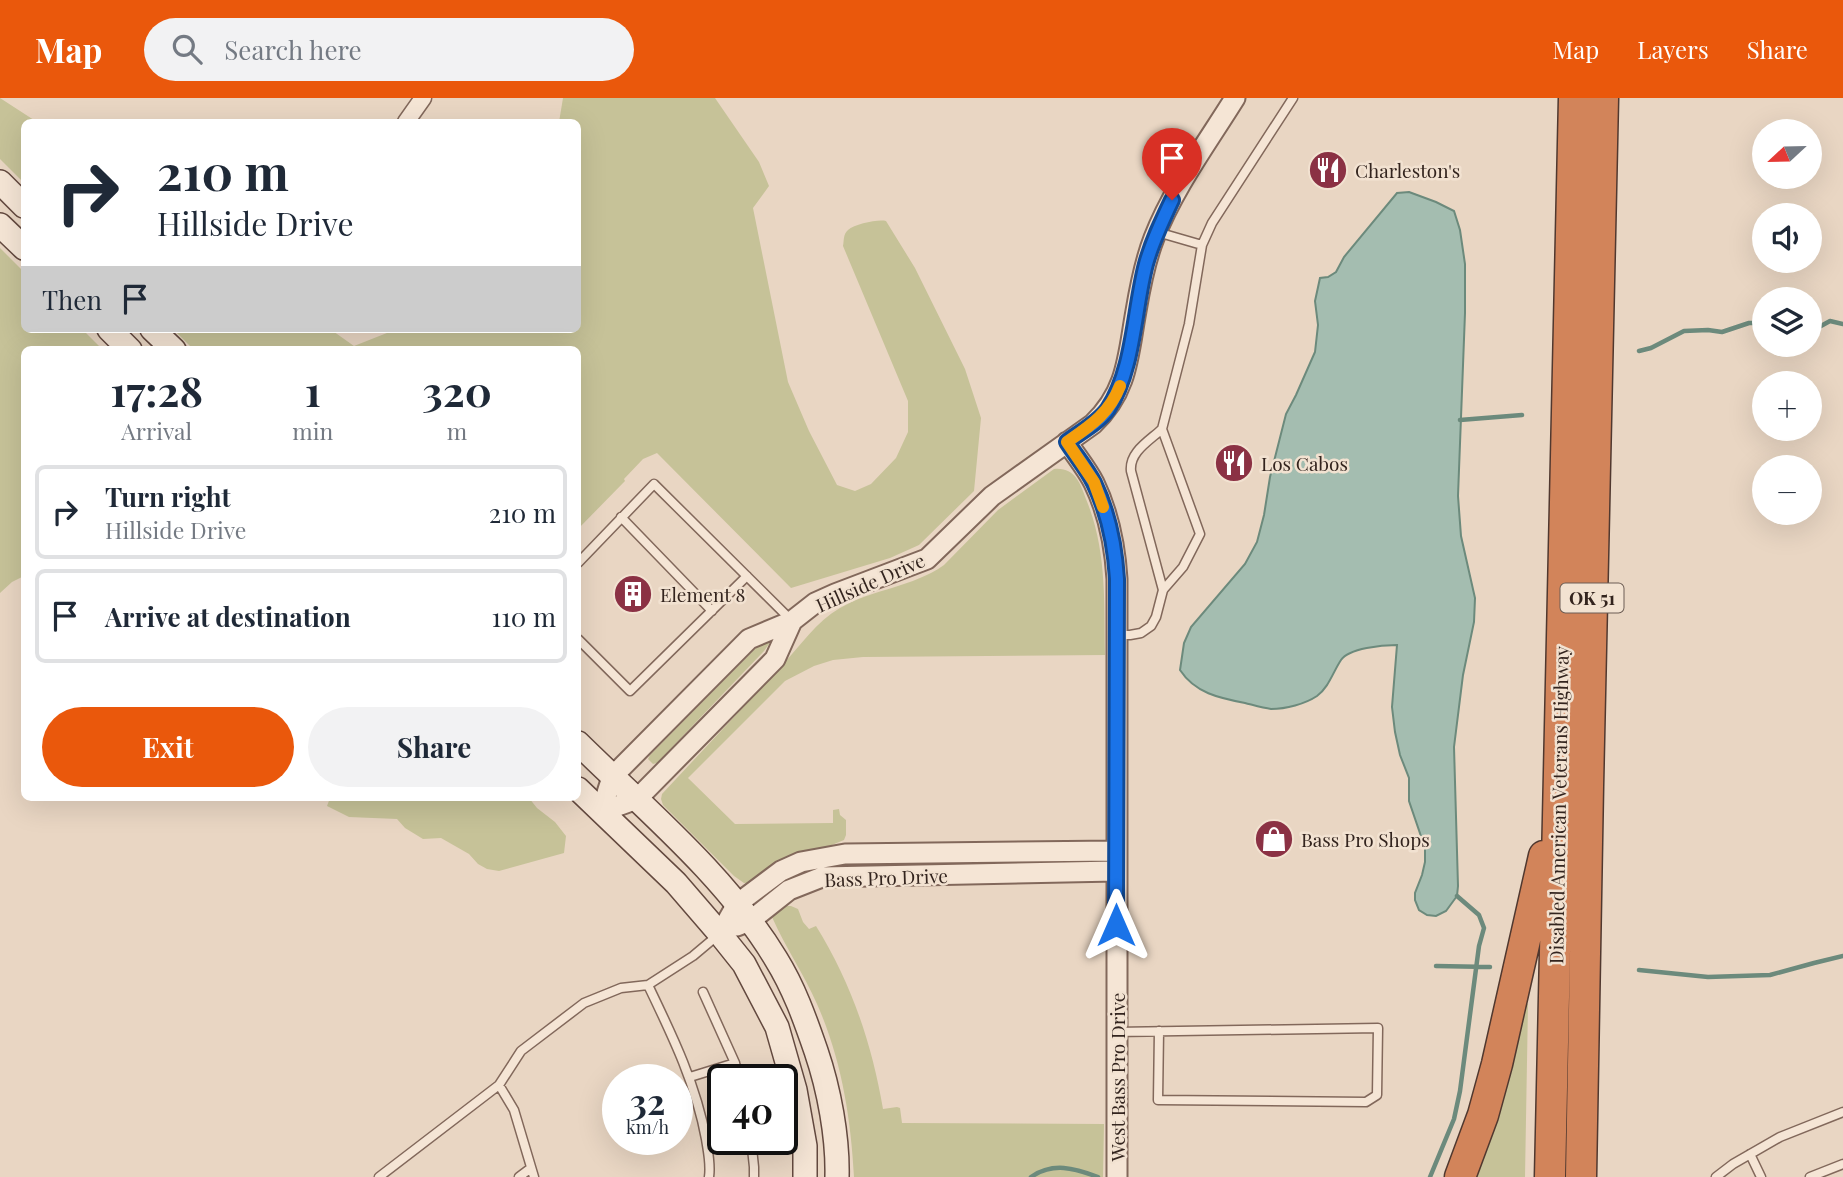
<!DOCTYPE html>
<html lang="en">
<head>
<meta charset="utf-8">
<style>
	body { margin:0; font-family:"Playfair Display",serif; background:#f2f2f3; color:#1f2937; height:100vh; display:flex; flex-direction:column; font-size:26px; white-space:nowrap }
	* { box-sizing:border-box; margin:0 }
	p { font-size:23px; color:#747a83 }
	.icon { flex:none; width:38px; height:38px; fill:none; stroke:currentColor; stroke-width:2; stroke-linecap:round; stroke-linejoin:round }
	.map { position:relative; flex:1; overflow:hidden }
	.details { position:absolute; left:21px; top:248px; width:560px; height:455px; display:flex; flex-direction:column; background:#fff; border-radius:10px; box-shadow:0 7px 28px #0002 }
	.details>* { flex:none }
	.banner { position:absolute; left:21px; top:21px; width:560px; height:214px; border-radius:10px; box-shadow:0 7px 28px #0002; background:#fff; color:#1f2937; overflow:hidden }
	.needle { width:46px; rotate:248deg }
	.tools { position:absolute; left:1752px; top:21px; display:grid; gap:14px }
	.tools a { display:grid; place-items:center; width:70px; height:70px; border-radius:50%; background:#fff; box-shadow:0 7px 28px #0002; font-size:35px }
	.speed { position:absolute; left:602px; top:966px; display:flex; gap:14px; font-size:35px; font-weight:700; text-align:center }
	.speed>* { display:grid; place-content:center; width:91px; height:91px; border-radius:50%; background:#fff; box-shadow:0 7px 28px #0002; line-height:1 }
	.speed small { font-size:18px; font-weight:400 }
	.speed .limit { border:4px solid #111; border-radius:10px; background:#fff; color:#111 }
	.pin { position:absolute; display:grid; place-items:center; width:60px; height:60px; color:#fff; margin:-72px -30px; border-radius:50% 50% 50% 0; rotate:-45deg; box-shadow:0 0 7px #0007 }
	.pin .icon { rotate:45deg }
	.me { position:absolute; width:77px; margin:-38px; rotate:0deg; stroke-linejoin:round; filter:drop-shadow(0 0 5px #0008) }
	.turn { display:flex; align-items:center; gap:24px; height:147px; padding:0 21px; font-size:32px }
	.turn .icon { width:91px; height:91px; stroke-width:2.5 }
	.turn b { display:block; font-size:49px; line-height:60px }
	.then { display:flex; align-items:center; height:66px; padding:0 21px; background:#0003; gap:14px; font-size:26px }
	.eta { display:flex; justify-content:space-evenly; align-items:center; height:119px; text-align:center }
	.eta b { font-size:42px; font-weight:700; line-height:49px }
	.action { display:flex; gap:14px; margin-top:auto; padding:14px 21px }
	.action a { flex:1; height:80px; border-radius:42px; background:#ea580c; color:#fff; font-size:28px; font-weight:700; line-height:80px; text-align:center }
	.action a+a { background:#f2f2f3; color:#1f2937 }
	ul { padding:0; list-style:none }
	li { display:flex; align-items:center; gap:21px; height:94px; margin:0 14px 10px; padding:0 7px; border:4px solid #e0e1e3; border-radius:10px }
	li div { flex:1 }
	li b { display:block; font-size:26px }
	li em { font-style:normal }
	header { display:flex; align-items:center; gap:42px; box-sizing:border-box; height:98px; padding:0 35px; background:#ea580c; color:#fff }
	header strong { font-size:33px }
	nav { display:flex; gap:38px; margin-inline-start:auto; font-size:24px }
	.search { width:490px; height:63px; background:#f2f2f3; display:flex; align-items:center; gap:18px; box-sizing:border-box; padding:0 24px; border-radius:38px; color:#747a83; font-size:26px }
	.map>svg:first-child { display:block }
	.green { fill:#c6c298 }
	.water { fill:#a4bdb0; stroke:#6c8a7c; stroke-width:2 }
	.lines { fill:none; stroke-linecap:round; stroke-linejoin:round }
	.stream { stroke:#6c8a7c; stroke-width:4.5 }
	.service-casing { stroke:#82685b; stroke-width:11 }
	.minor-casing { stroke:#82685b; stroke-width:19 }
	.tertiary-casing { stroke:#82685b; stroke-width:23 }
	.secondary-casing { stroke:#63493f; stroke-width:26 }
	.motorway-casing { stroke:#50382f; stroke-width:33 }
	.service { stroke:#f5e5d5; stroke-width:8 }
	.minor { stroke:#f5e5d5; stroke-width:16 }
	.tertiary { stroke:#f5e5d5; stroke-width:19 }
	.secondary { stroke:#f5e5d5; stroke-width:23 }
	.motorway { stroke:#d2845a; stroke-width:30 }
	.route-casing { stroke:#114b97; stroke-width:18 }
	.route { stroke:#1a73e8; stroke-width:12 }
	.slow { stroke:#f59e0b; stroke-width:12 }
	.labels { text-anchor:middle; dominant-baseline:central; stroke-width:5; stroke-linejoin:round; paint-order:stroke }
	.shield { fill:#f2e2d1; stroke:#6c5d54; stroke-width:2 }
	.shield-label { font-size:18px; font-weight:bold; fill:#33241e }
	.poi-label { font-size:19px; fill:#33241e; stroke:#f2e2d1; text-anchor:start }
	.street-label { font-size:19px; fill:#33241e; stroke:#f2e2d1 }
</style>
</head>
<body>
<header>
<strong>Map</strong>
<div class="search"><svg class="icon" aria-label="search" viewBox="0 0 24 24"><circle cx="10" cy="10" r="6"/><path d="M15 15l6 6"/></svg>Search here</div>
<nav><a>Map</a><a>Layers</a><a>Share</a></nav>
</header>
<div class="map">
<svg width="1843" height="1079" viewBox="0 0 1843 1079">
	<rect width="100%" height="100%" fill="#e9d6c3"/>
	<!-- green -->
	<path class="green" d="M0,0L37,24H24V85L0,61Z
		M563,0H715L759,64L769,88L753,110L788,284L809,333L837,387L855,393L871,386L896,360L908,334V303L843,148C844,143 843,136 848,132C855,126 878,121 886,123L915,170L965,271L981,320L974,393L919,447L890,460L791,490L657,355L643,361L624,381L625,383L578,431V252H194L173,231H330L354,248L397,231H578V24H559Z
		M0,150L24,174V231H82L103,252H24V478L12,484L0,495Z
		M1054,371C1074,369 1080,384 1086,401C1107,452 1104,503 1105,557L863,559L833,562L814,568L785,583L688,680L735,726L833,725V712L839,711L840,717L846,722V737L844,742L827,749L800,755L748,785H744L734,778L663,707L661,701L662,696C702,653 743,610 783,566C802,546 816,524 840,510C873,491 913,489 944,467L998,412Z
		M769,543V546L764,553L657,665L653,666L648,661L650,657L757,549L762,544Z
		M330,700H529L537,710L555,724L566,738L564,755L499,773L487,771L478,766L469,756L441,740L423,741L405,730L397,721L349,719L327,708Z
		M781,808H791L798,811L803,824L809,831L816,828C851,884 872,946 883,1011L897,1009L900,1010L902,1025L1104,1026L1103,1079H854C851,1019 841,960 817,906C804,876 785,849 772,819L774,815Z
		M1522,903L1528,906L1525,1079H1471Z"/>
	<!-- water -->
	<path class="water" d="M1409,94L1436,104L1454,113L1460,132L1465,166V215L1458,398L1461,438L1475,500L1474,524L1463,577L1454,649L1458,788L1457,798L1446,813L1436,818L1427,817L1419,812L1415,802V795L1422,777L1425,764V750L1409,703V680L1400,657L1395,634L1392,609L1397,547C1383,547 1349,550 1341,562C1333,574 1329,589 1317,598C1305,606 1286,611 1271,611C1263,610 1253,607 1245,605C1219,600 1195,595 1180,572L1184,545L1191,529L1245,466L1257,444L1264,417L1270,379L1286,316L1296,297L1315,254L1318,227L1315,203L1320,180L1328,179L1336,174L1344,159L1397,95Z"/>
	<g class="lines">
		<!-- stream -->
		<path class="stream" d="M1810,234L1830,223L1843,226
			M1639,253L1651,250L1684,233L1708,232L1722,234L1749,225H1764
			M1460,322L1522,317
			M1436,868L1490,869
			M1639,872L1708,879L1770,877L1814,865L1843,858
			M1031,1079C1053,1064 1074,1070 1098,1079
			M1430,1079L1454,1021L1460,993L1479,848L1484,830L1479,817L1457,798"/>
		<!-- service casing -->
		<g class="service-casing">
			<path id="service" d="M1202,147L1212,125L1293,0
				M1162,331C1149,343 1129,354 1131,373L1163,492
				M621,419L712,513
				M578,465L654,386L790,521
				M1117,537H1130L1141,535L1151,528L1156,519L1163,492L1183,469L1200,436L1162,331L1189,226L1202,147L1157,134
				M578,541L630,593L747,478
				M648,887C672,937 696,986 706,1041C708,1054 711,1066 709,1079
				M703,894L735,965L739,982
				M1116,934L1378,930L1377,997L1366,1004L1158,1002L1159,933
				M690,979L735,965
				M499,987L514,1012L534,1079
				M751,1041L754,1069V1079
				M1750,1056L1761,1079
				M379,1079L499,987L521,953L584,905L621,890L648,887L693,858L718,837
				M519,1079L531,1070
				M1716,1079L1733,1066L1780,1039L1843,1014
				M1810,1079L1843,1066"/>
		</g>
		<!-- minor casing -->
		<g class="minor-casing">
			<path id="minor" d="M406,24L423,0"/>
		</g>
		<!-- tertiary casing -->
		<g class="tertiary-casing">
			<path id="tertiary" d="M1067,344C1076,358 1087,371 1094,385C1109,416 1115,447 1117,481V1079
				M601,714L637,701L775,561L792,523L815,505L835,496L927,461L992,398L1093,326C1128,293 1128,257 1136,213C1140,189 1145,163 1154,140C1173,91 1207,45 1235,0
				M601,714L612,679L749,541L792,523
				M737,828L750,823L789,792L822,779L1116,773
				M720,836L737,806L781,773L801,764L845,756L1116,753"/>
		</g>
		<!-- secondary casing -->
		<g class="secondary-casing">
			<path id="secondary" d="M0,84L24,108
				M0,127L24,150
				M109,231L130,252
				M152,231L174,252
				M578,645C645,711 727,779 776,861C794,890 805,921 816,953C829,991 838,1039 837,1079
				M578,691L676,785L720,836L744,866L777,929L795,992L805,1048V1079"/>
		</g>
		<!-- motorway casing -->
		<g class="motorway-casing">
			<path id="motorway" d="M1460,1079L1483,1017L1497,966L1544,758
				M1550,1079L1574,0
				M1581,1079L1588,688L1603,0"/>
		</g>
		<!-- service -->
		<use href="#service" class="service"/>
		<!-- minor -->
		<use href="#minor" class="minor"/>
		<!-- tertiary -->
		<use href="#tertiary" class="tertiary"/>
		<!-- secondary -->
		<use href="#secondary" class="secondary"/>
		<!-- motorway -->
		<use href="#motorway" class="motorway"/>
	</g>
	<g class="lines">
		<!-- route casing -->
		<g class="route-casing">
			<path id="route" d="M1116,827L1117,481C1115,448 1109,416 1094,385C1087,371 1076,358 1067,344C1080,334 1098,325 1108,311C1134,272 1134,211 1146,166C1152,144 1162,123 1172,102"/>
		</g>
		<!-- route -->
		<use href="#route" class="route"/>
		<!-- slow -->
		<path class="slow" d="M1103,409L1094,384L1067,344C1090,328 1109,316 1120,288"/>
	</g>
	<!-- icons -->
	<defs>
		<g id="restaurant-disc" transform="scale(2.0125)"><circle r="9.5" fill="#8b3144" stroke="#f2e2d1"/><path d="M-5-6h1v4h1v-4h1v4h1v-4h1v5L-1.5 .5V6h-2V.5L-5-1ZM5-6V6H3V1.5H1.5Q1.5-4 5-6Z" fill="#fff"/></g>
		<g id="building-disc" transform="scale(2.0125)"><circle r="9.5" fill="#8b3144" stroke="#f2e2d1"/><path d="M-4-6H4V6H1V3H-1V6H-4ZM-2.5-4.3h1.7v1.8h-1.7ZM.8-4.3h1.7v1.8H.8ZM-2.5-1h1.7V.8h-1.7ZM.8-1h1.7V.8H.8Z" fill="#fff"/></g>
		<g id="shop-disc" transform="scale(2.0125)"><circle r="9.5" fill="#8b3144" stroke="#f2e2d1"/><path d="M-5-2.5h2.3a2.7 3.5 0 0 1 5.4 0H5L5.5 6h-11ZM-1.5-2.5h3a1.5 2.3 0 0 0-3 0Z" fill="#fff"/></g>
	</defs>
	<g fill-rule="evenodd">
		<use href="#restaurant-disc" x="1328" y="72"/>
		<use href="#restaurant-disc" x="1234" y="365"/>
		<use href="#building-disc" x="633" y="496"/>
		<use href="#shop-disc" x="1274" y="741"/>
	</g>
	<g class="labels">
		<!-- shield labels -->
		<rect class="shield" x="1560.5" y="485.5" width="63" height="29" rx="5"/>
		<g class="shield-label">
			<text x="1592" y="500">OK 51</text>
		</g>
		<!-- poi labels -->
		<g class="poi-label">
			<text x="1355" y="72">Charleston's</text>
			<text x="1261" y="365">Los Cabos</text>
			<text x="660" y="496">Element 8</text>
			<text x="1301" y="741">Bass Pro Shops</text>
		</g>
		<!-- street labels -->
		<g class="street-label">
			<text transform="translate(870 484) rotate(-24)">Hillside Drive</text>
			<text transform="translate(1558 707) rotate(-89)">Disabled American Veterans Highway</text>
			<text transform="translate(886 779) rotate(-2)">Bass Pro Drive</text>
			<text transform="translate(1117 979) rotate(-90)">West Bass Pro Drive</text>
		</g>
	</g>
</svg>
<div class="tools">
<a><svg class="needle" viewBox="-14 -14 28 28"><path d="M0-13l5 13h-10z" fill="#e53935"/><path d="M0 13l5-13h-10z" fill="#747a83"/></svg></a>
<a><svg class="icon" aria-label="sound" viewBox="0 0 24 24"><path d="M4 9h4l5-4v14l-5-4H4zM17 9q2 3 0 6"/></svg></a>
<a><svg class="icon" aria-label="layers" viewBox="0 0 24 24"><path d="M12 4l9 5-9 5-9-5zM3 14l9 5 9-5"/></svg></a>
<a>+</a>
<a>−</a>
</div>
<div class="speed"><div>32<small>km/h</small></div><div class="limit">40</div></div>
<div class="pin" style="left:1172px;top:102px;background:#d93025"><svg class="icon" aria-label="arrive" viewBox="0 0 24 24"><path d="M6 21V4h12l-3 4 3 4H6"/></svg></div>
<svg class="me" style="left:1116px;top:827px" viewBox="-20 -20 40 40"><path d="M0-17L14 15 0 8-14 15z" fill="#1a73e8" stroke="#fff" stroke-width="4"/></svg>
<div class="banner">
<div class="turn"><svg class="icon" aria-label="right" viewBox="0 0 24 24"><path d="M7 20v-9h11M14 6l5 5-5 5"/></svg><div><b>210 m</b>Hillside Drive</div></div>
<div class="then">Then<svg class="icon" aria-label="arrive" viewBox="0 0 24 24"><path d="M6 21V4h12l-3 4 3 4H6"/></svg></div>
</div>
<section class="details">
<div class="eta">
<div><b>17:28</b><p>Arrival</p></div>
<div><b>1</b><p>min</p></div>
<div><b>320</b><p>m</p></div>
</div>
<ul>
<li><svg class="icon" aria-label="right" viewBox="0 0 24 24"><path d="M7 20v-9h11M14 6l5 5-5 5"/></svg><div><b>Turn right</b><p>Hillside Drive</p></div><em>210 m</em></li>
<li><svg class="icon" aria-label="arrive" viewBox="0 0 24 24"><path d="M6 21V4h12l-3 4 3 4H6"/></svg><div><b>Arrive at destination</b></div><em>110 m</em></li>
</ul>
<div class="action"><a>Exit</a><a>Share</a></div>
</section>
</div>
</body>
</html>
